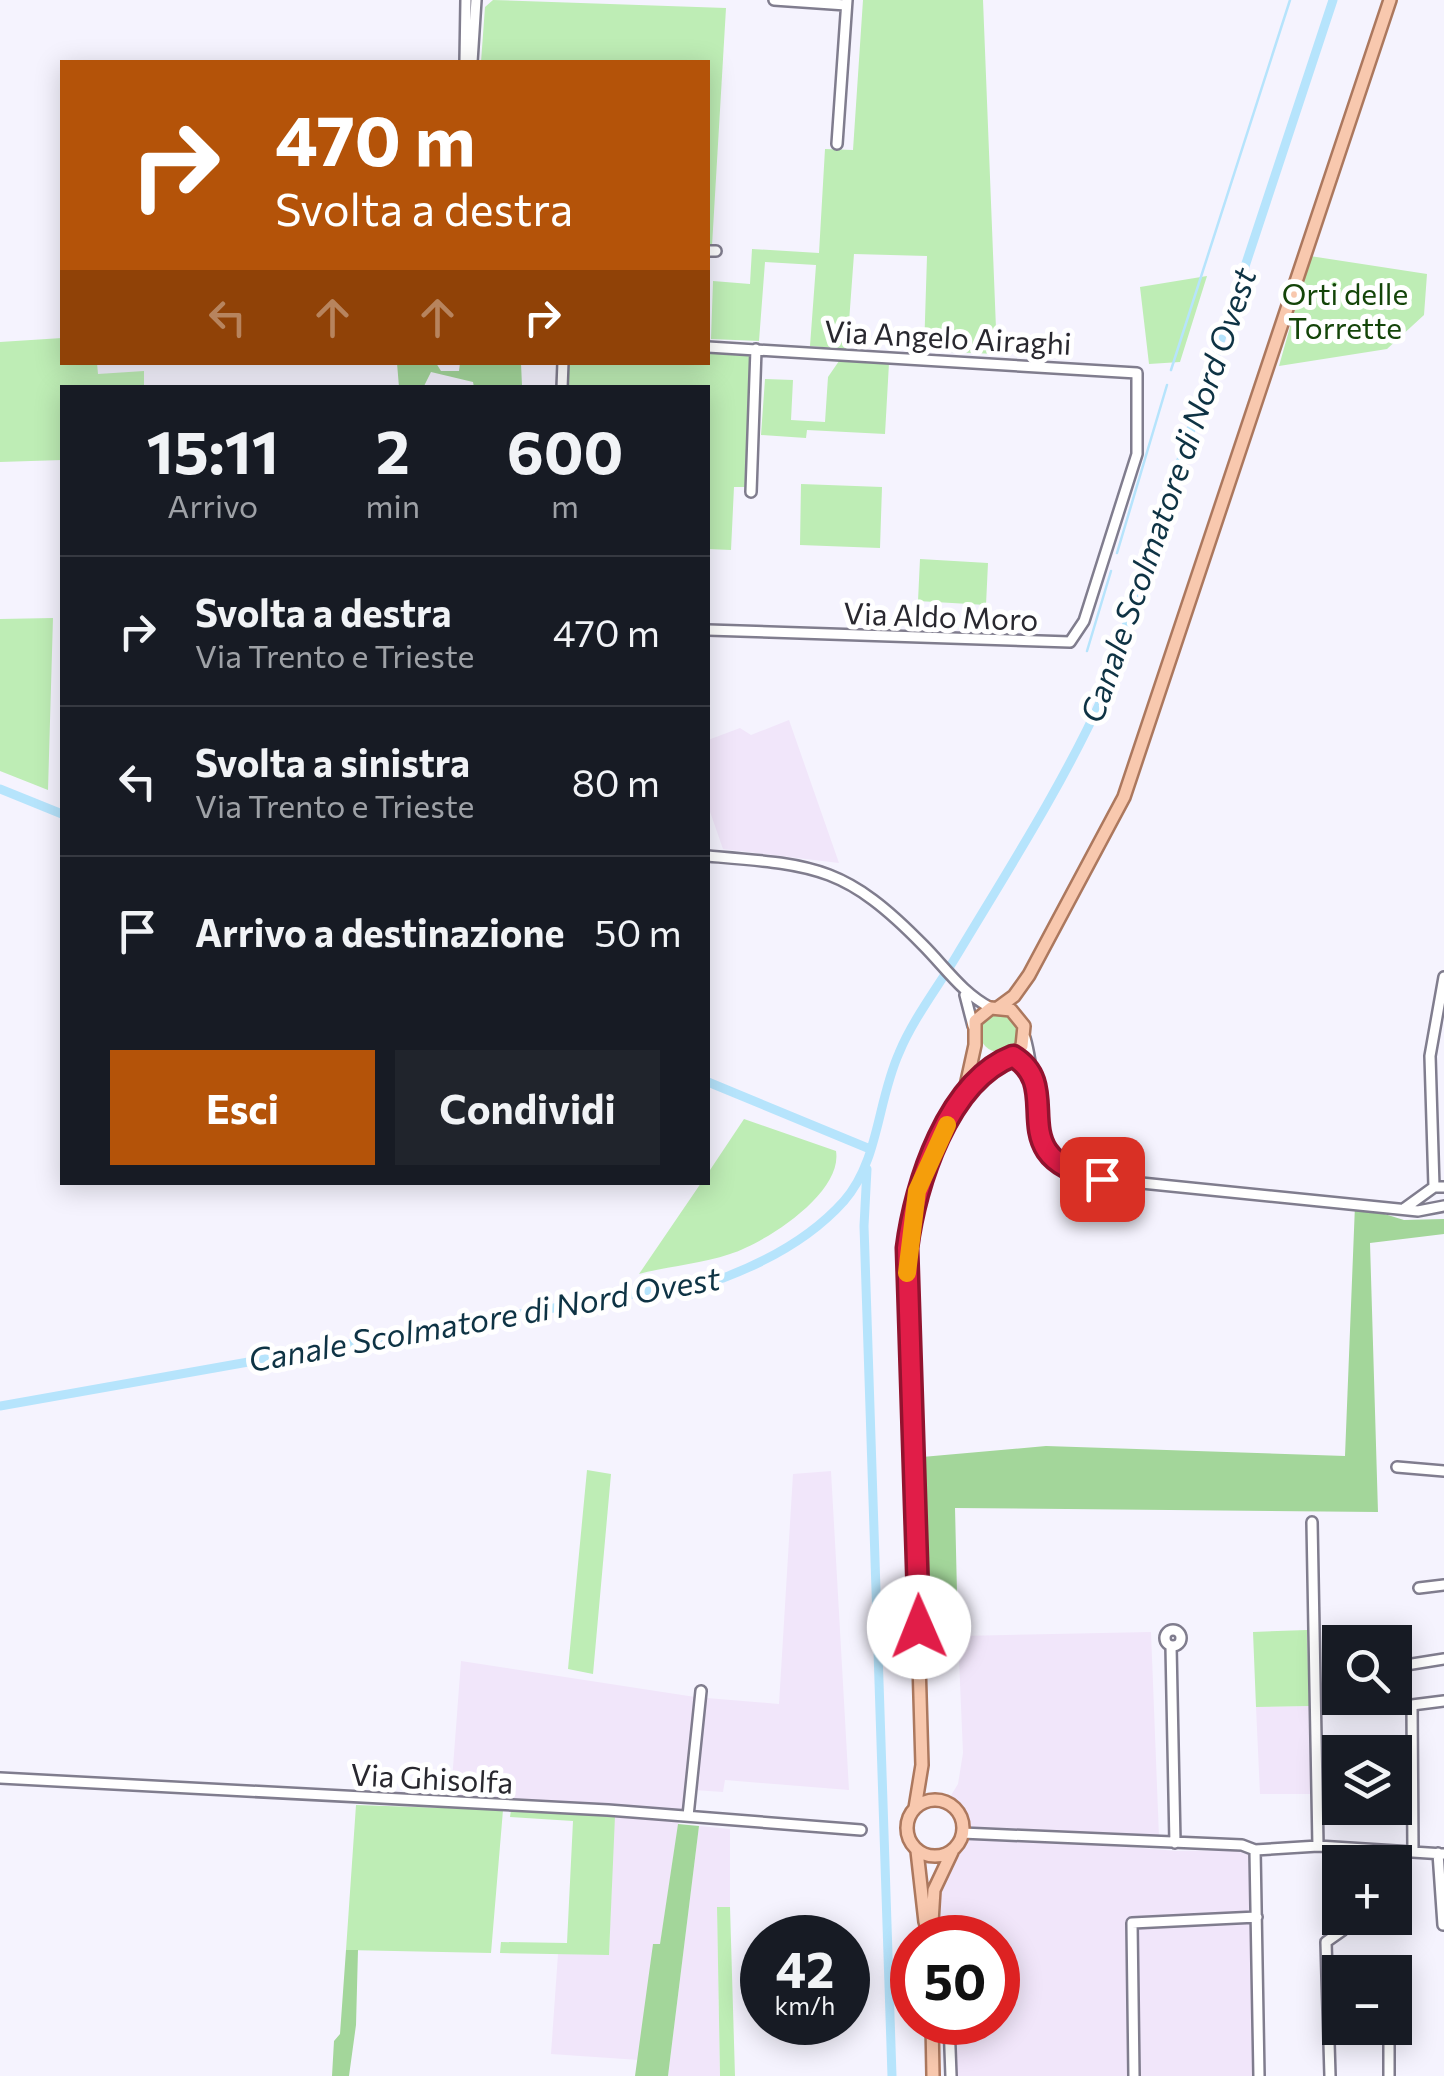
<!DOCTYPE html>
<html lang="it">
<head>
<meta charset="utf-8">
<style>
	body { margin:0; font-family:Commissioner,sans-serif; background:#20242c; color:#f1f3f6; height:100vh; display:flex; flex-direction:column; font-size:38px; white-space:nowrap }
	* { box-sizing:border-box; margin:0 }
	p { font-size:32px; color:#9ea1a6 }
	.icon { flex:none; width:55px; height:55px; fill:none; stroke:currentColor; stroke-width:2; stroke-linecap:round; stroke-linejoin:round }
	.map { position:relative; flex:1; overflow:hidden }
	.sheet { position:absolute; left:60px; top:385px; width:650px; height:800px; display:flex; flex-direction:column; background:#171b24; border-radius:0px; box-shadow:0 5px 25px #0003 }
	.sheet>* { flex:none }
	.guide { position:absolute; left:60px; top:60px; width:650px; height:305px; border-radius:0px; box-shadow:0 5px 25px #0003; background:#b45309; color:#fff; overflow:hidden }
	.buttons { position:absolute; left:1322px; top:1625px; display:grid; gap:20px }
	.buttons a { display:grid; place-items:center; width:90px; height:90px; border-radius:0px; background:#171b24; box-shadow:0 5px 25px #0003; font-size:50px }
	.speed { position:absolute; left:740px; top:1915px; display:flex; gap:20px; font-size:50px; font-weight:700; text-align:center }
	.speed>* { display:grid; place-content:center; width:130px; height:130px; border-radius:50%; background:#171b24; box-shadow:0 5px 25px #0003; line-height:1 }
	.speed small { font-size:25px; font-weight:400 }
	.speed .limit { border:15px solid #d22; background:#fff; color:#111 }
	.pin { position:absolute; display:grid; place-items:center; width:85px; height:85px; color:#fff; margin:-42px; border-radius:20px; box-shadow:0 5px 15px #0006 }
	.me { position:absolute; width:110px; margin:-55px; rotate:359deg; stroke-linejoin:round; filter:drop-shadow(0 0 8px #0008) }
	.turn { display:flex; align-items:center; gap:35px; height:210px; padding:0 50px; font-size:45px }
	.turn .icon { width:130px; height:130px; stroke-width:2.5 }
	.turn b { display:block; font-size:70px; line-height:85px }
	.lanes { display:flex; align-items:center; height:95px; padding:0 50px; background:#0003; justify-content:center; gap:50px; direction:ltr }
	.lanes .off { opacity:.35 }
	.eta { display:flex; justify-content:space-evenly; align-items:center; height:170px; text-align:center }
	.eta b { font-size:60px; font-weight:700; line-height:70px }
	.action { display:flex; gap:20px; margin-top:auto; padding:20px 50px }
	.action a { flex:1; height:115px; border-radius:0px; background:#b45309; color:#fff; font-size:40px; font-weight:700; line-height:115px; text-align:center }
	.action a+a { background:#20242c; color:#f1f3f6 }
	ul { padding:0; list-style:none }
	li { display:flex; align-items:center; gap:30px; height:150px; padding:0 50px; border-top:2px solid #363941 }
	li div { flex:1 }
	li b { display:block; font-size:38px }
	li em { font-style:normal }
	.map>svg:first-child { display:block }
	.industrial { fill:#f1e6fa }
	.green { fill:#beedb5 }
	.forest { fill:#a3d69a }
	.lines { fill:none; stroke-linecap:round; stroke-linejoin:round }
	.stream { stroke:#b6e4fc; stroke-width:2.5 }
	.canal { stroke:#b6e4fc; stroke-width:9 }
	.minor-casing { stroke:#807d8e; stroke-width:14 }
	.major-casing { stroke:#ac785e; stroke-width:16 }
	.minor { stroke:#fff; stroke-width:9 }
	.major { stroke:#f8c8ae; stroke-width:11 }
	.route-casing { stroke:#92132f; stroke-width:25 }
	.route { stroke:#e11d48; stroke-width:18 }
	.slow { stroke:#f59e0b; stroke-width:18 }
	.labels { text-anchor:middle; dominant-baseline:central; stroke-width:10; stroke-linejoin:round; paint-order:stroke }
	.park-label { font-size:30px; fill:#144509; stroke:#fff }
	.street-label { font-size:30px; fill:#29282f; stroke:#fff }
	.water-label { font-size:32px; font-style:italic; fill:#0e3344; stroke:#fff }
</style>
</head>
<body>
<div class="map">
<svg width="1444" height="2076" viewBox="0 0 1444 2076">
	<rect width="100%" height="100%" fill="#f5f3fe"/>
	<!-- industrial -->
	<path class="industrial" d="M789,720L839,863L723,849L708,806V740L740,728L751,735Z
		M831,1471L849,1790L725,1780L723,1792L694,1790L692,1813H680L660,1945H653L639,2060L551,2054L558,1954H609L614,1816L450,1807L461,1661L695,1697L779,1704L793,1474Z
		M1151,1632L1159,1837L966,1828L964,1816L950,1797L958,1784L963,1753L958,1636Z
		M1314,1706L1316,1794H1260L1256,1707Z
		M699,1826L730,1829V1907L717,1908L720,2076H668Z
		M962,1833L1177,1851L1255,1850L1262,2076H951L949,2023L998,2022V1938L936,1934L932,1909Z"/>
	<!-- green -->
	<path class="green" d="M493,0L726,8L712,246H708V62H481L485,7Z
		M863,0H983L997,354L924,351L927,256L854,254L847,349L810,346L816,265L765,262L759,341L711,339L713,281L750,284L752,249L819,253L825,149L853,150Z
		M1310,256L1427,274L1424,315L1387,349L1279,366Z
		M1207,276L1180,362L1149,364L1140,287Z
		M62,338V362L97,363L98,374L144,371V387L62,388V460L0,462V342Z
		M708,353L752,356L747,487H734L731,550L708,549V388H567V363L708,362Z
		M839,361L889,363L885,434L807,430L806,438L761,435L765,379L793,380L791,420L825,422L828,377Z
		M801,484L882,487L880,548L800,545Z
		M920,559L988,563L986,605L918,601Z
		M53,618L48,790L0,771V619Z
		M980 1033a19 19 0 1 1 38 0a19 19 0 1 1-38 0Z
		M744,1119L836,1151C843,1193 765,1243 730,1254C700,1264 669,1266 639,1274L701,1183L708,1182V1173Z
		M587,1470L611,1474L593,1674L568,1669Z
		M1307,1630L1309,1706L1256,1707L1253,1632Z
		M356,1805L503,1810L491,1953L346,1950Z
		M511,1810L615,1816L609,1955L500,1953L501,1942L567,1943L573,1821L510,1817Z
		M717,1907H730L735,2076H720Z"/>
	<!-- forest -->
	<path class="forest" d="M397,363H436L441,371H459L460,363H521L522,386L474,387L473,382L431,372L424,386L399,387Z
		M1355,1205L1404,1220L1444,1219V1234L1370,1243L1378,1512L955,1508L958,1636L926,1637L922,1457L1046,1446L1345,1456Z
		M678,1824L699,1826L668,2076H635L653,1944H660Z
		M346,1950H358L356,2025L349,2076H332L334,2041L340,2034Z"/>
	<g class="lines">
		<!-- stream -->
		<path class="stream" d="M1171,370L1290,0
			M1117,553L1167,385
			M1087,651L1111,571"/>
		<!-- canal -->
		<path class="canal" d="M0,789L62,814
			M708,1082L870,1149
			M867,1169L864,1226L892,2076
			M0,1406L723,1278C768,1261 811,1238 844,1201C879,1161 877,1102 899,1053C913,1019 938,987 957,955C1008,870 1062,786 1103,696L1333,0"/>
		<!-- minor casing -->
		<g class="minor-casing">
			<path id="minor" d="M774,0L846,5
				M465,62L466,0
				M472,62L476,0
				M837,144L847,0
				M708,251H716
				M708,347L1137,373V454L1084,621L1070,642L708,630
				M562,388L563,362
				M751,492L756,349
				M708,856C814,865 845,865 923,945C945,967 962,993 991,1008
				M965,995L973,1026
				M1025,1038C1044,1104 1016,1161 1102,1179L1418,1211L1444,1206
				M1434,1187L1430,1056L1444,977
				M1405,1208L1434,1187H1444
				M1397,1467L1444,1471
				M1312,1522L1318,1846
				M1419,1588L1444,1585
				M1165 1638a8 8 0 1 1 16 0a8 8 0 1 1-16 0Z
				M1171,1646L1175,1843
				M1406,1665L1444,1659
				M0,1778L608,1810L861,1830
				M688,1816L701,1691
				M962,1833L1242,1845L1255,1850L1318,1846L1444,1854
				M1255,1850L1259,2076
				M1413,1852L1412,1705L1444,1701
				M1438,1853L1443,1925
				M949,2022L951,2076
				M1134,2076L1132,1923L1257,1917
				M1330,2076L1326,1942L1343,1930V1918
				M1389,2076V2028"/>
		</g>
		<!-- major casing -->
		<g class="major-casing">
			<path id="major" d="M999,1007L1014,996L1029,975L1124,797L1390,0
				M907 1828a28 28 0 1 1 56 0a28 28 0 1 1-56 0Z
				M915,1808L922,1765L907,1248C914,1189 936,1121 979,1077C992,1063 1011,1061 1022,1046L1024,1026L1011,1010L991,1008L975,1021V1045L964,1095
				M917,1851L925,1922
				M931,1938L934,1890L952,1852
				M932,2022L933,2076"/>
		</g>
		<!-- minor -->
		<use href="#minor" class="minor"/>
		<!-- major -->
		<use href="#major" class="major"/>
	</g>
	<g class="lines">
		<!-- route casing -->
		<g class="route-casing">
			<path id="route" d="M919,1627L907,1248C915,1184 948,1081 1013,1056C1069,1090 995,1158 1102,1179"/>
		</g>
		<!-- route -->
		<use href="#route" class="route"/>
		<!-- slow -->
		<path class="slow" d="M907,1273L917,1191L947,1125"/>
	</g>
	<g class="labels">
		<!-- park labels -->
		<g class="park-label">
			<text x="1345" y="292">Orti delle<tspan x="1345" dy="34">Torrette</tspan></text>
		</g>
		<!-- street labels -->
		<g class="street-label">
			<text transform="translate(948 336) rotate(3)">Via Angelo Airaghi</text>
			<text transform="translate(941 615) rotate(2)">Via Aldo Moro</text>
			<text transform="translate(432 1777) rotate(3)">Via Ghisolfa</text>
		</g>
		<!-- water labels -->
		<g class="water-label">
			<text transform="translate(1167 495) rotate(-71)">Canale Scolmatore di Nord Ovest</text>
			<text transform="translate(484 1318) rotate(-10)">Canale Scolmatore di Nord Ovest</text>
		</g>
	</g>
</svg>
<div class="buttons">
<a><svg class="icon" aria-label="search" viewBox="0 0 24 24"><circle cx="10" cy="10" r="6"/><path d="M15 15l6 6"/></svg></a>
<a><svg class="icon" aria-label="layers" viewBox="0 0 24 24"><path d="M12 4l9 5-9 5-9-5zM3 14l9 5 9-5"/></svg></a>
<a>+</a>
<a>−</a>
</div>
<div class="speed"><div>42<small>km/h</small></div><div class="limit">50</div></div>
<div class="pin" style="left:1102px;top:1179px;background:#d93025"><svg class="icon" aria-label="arrive" viewBox="0 0 24 24"><path d="M6 21V4h12l-3 4 3 4H6"/></svg></div>
<svg class="me" style="left:919px;top:1627px" viewBox="-20 -20 40 40"><circle r="19" fill="#fff"/><path d="M0-13L10 11 0 6-10 11z" fill="#e11d48"/></svg>
<div class="guide">
<div class="turn"><svg class="icon" aria-label="right" viewBox="0 0 24 24"><path d="M7 20v-9h11M14 6l5 5-5 5"/></svg><div><b>470 m</b>Svolta a destra</div></div>
<div class="lanes"><svg class="icon off" aria-label="left" viewBox="0 0 24 24"><path d="M17 20v-9H6M10 6l-5 5 5 5"/></svg><svg class="icon off" aria-label="ahead" viewBox="0 0 24 24"><path d="M12 20V5M6 11l6-6 6 6"/></svg><svg class="icon off" aria-label="ahead" viewBox="0 0 24 24"><path d="M12 20V5M6 11l6-6 6 6"/></svg><svg class="icon" aria-label="right" viewBox="0 0 24 24"><path d="M7 20v-9h11M14 6l5 5-5 5"/></svg></div>
</div>
<section class="sheet">
<div class="eta">
<div><b>15:11</b><p>Arrivo</p></div>
<div><b>2</b><p>min</p></div>
<div><b>600</b><p>m</p></div>
</div>
<ul>
<li><svg class="icon" aria-label="right" viewBox="0 0 24 24"><path d="M7 20v-9h11M14 6l5 5-5 5"/></svg><div><b>Svolta a destra</b><p>Via Trento e Trieste</p></div><em>470 m</em></li>
<li><svg class="icon" aria-label="left" viewBox="0 0 24 24"><path d="M17 20v-9H6M10 6l-5 5 5 5"/></svg><div><b>Svolta a sinistra</b><p>Via Trento e Trieste</p></div><em>80 m</em></li>
<li><svg class="icon" aria-label="arrive" viewBox="0 0 24 24"><path d="M6 21V4h12l-3 4 3 4H6"/></svg><div><b>Arrivo a destinazione</b></div><em>50 m</em></li>
</ul>
<div class="action"><a>Esci</a><a>Condividi</a></div>
</section>
</div>
</body>
</html>
